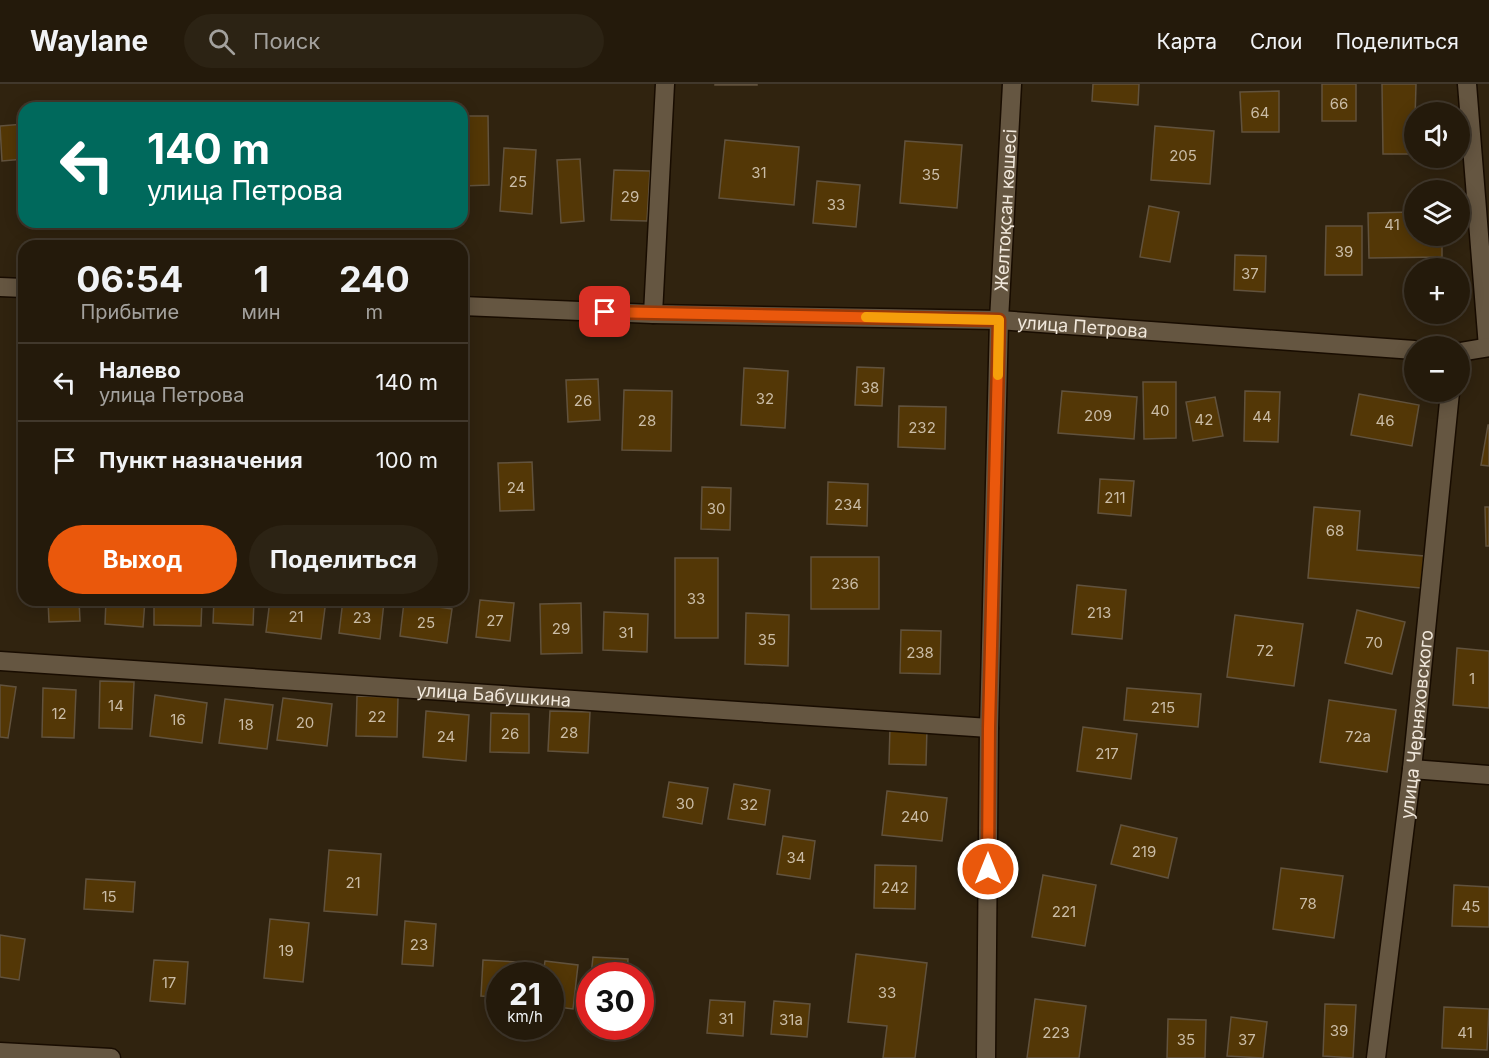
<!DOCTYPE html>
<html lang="ru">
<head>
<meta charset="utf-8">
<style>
	body { margin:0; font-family:Inter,sans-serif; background:#2c2314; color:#f1f3f6; height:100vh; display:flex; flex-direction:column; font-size:22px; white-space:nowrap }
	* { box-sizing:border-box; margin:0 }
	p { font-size:20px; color:#a3a19d }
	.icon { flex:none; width:33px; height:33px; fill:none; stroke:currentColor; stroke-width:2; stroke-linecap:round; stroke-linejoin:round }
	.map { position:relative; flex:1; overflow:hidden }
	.drawer { position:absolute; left:18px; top:156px; width:450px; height:366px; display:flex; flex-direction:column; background:#241a0b; border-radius:18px; box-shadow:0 3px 15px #0003,0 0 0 2px #41382c }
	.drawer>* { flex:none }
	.guide { position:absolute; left:18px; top:18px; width:450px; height:126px; border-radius:18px; box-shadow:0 3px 15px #0003,0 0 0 2px #41382c; background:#00695c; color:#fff; overflow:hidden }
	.buttons { position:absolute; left:1404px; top:18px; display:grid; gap:12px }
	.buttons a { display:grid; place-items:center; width:66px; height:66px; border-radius:50%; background:#241a0b; box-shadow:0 3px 15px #0003,0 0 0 2px #41382c; font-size:30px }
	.speed { position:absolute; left:486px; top:878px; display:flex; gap:12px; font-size:30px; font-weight:700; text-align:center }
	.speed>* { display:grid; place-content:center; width:78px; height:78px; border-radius:50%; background:#241a0b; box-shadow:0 3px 15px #0003,0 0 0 2px #41382c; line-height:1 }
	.speed small { font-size:15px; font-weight:400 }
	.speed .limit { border:9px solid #d22; background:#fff; color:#111 }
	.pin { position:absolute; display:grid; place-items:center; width:51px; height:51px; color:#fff; margin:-26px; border-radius:12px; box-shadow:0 3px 9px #0006 }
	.me { position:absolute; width:66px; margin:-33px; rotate:0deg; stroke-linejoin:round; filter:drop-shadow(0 0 4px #0008) }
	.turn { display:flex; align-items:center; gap:21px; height:126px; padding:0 30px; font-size:27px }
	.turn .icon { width:78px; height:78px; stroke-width:2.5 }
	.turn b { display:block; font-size:42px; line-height:51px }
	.eta { display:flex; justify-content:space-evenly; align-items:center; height:102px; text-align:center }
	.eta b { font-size:36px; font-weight:700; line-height:42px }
	.cta { display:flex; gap:12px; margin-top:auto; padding:12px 30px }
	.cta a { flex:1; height:69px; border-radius:36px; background:#ea580c; color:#fff; font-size:24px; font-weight:700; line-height:69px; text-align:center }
	.cta a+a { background:#2c2314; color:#f1f3f6 }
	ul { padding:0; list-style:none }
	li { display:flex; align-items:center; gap:18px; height:78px; padding:0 30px; border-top:2px solid #41382c }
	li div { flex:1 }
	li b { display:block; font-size:22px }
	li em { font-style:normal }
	header { display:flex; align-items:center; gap:36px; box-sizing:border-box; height:84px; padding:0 30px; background:#241a0b; border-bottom:2px solid #41382c }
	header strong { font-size:28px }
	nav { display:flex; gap:33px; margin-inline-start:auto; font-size:21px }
	.search { width:420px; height:54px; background:#2c2314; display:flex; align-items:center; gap:15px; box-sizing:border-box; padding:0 21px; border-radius:33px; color:#a3a19d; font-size:22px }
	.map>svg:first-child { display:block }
	.building { fill:#533706; stroke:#61523d; stroke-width:1.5 }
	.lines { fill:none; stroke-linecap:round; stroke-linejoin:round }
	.street-casing { stroke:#180c00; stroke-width:21 }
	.street { stroke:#655641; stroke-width:18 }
	.route-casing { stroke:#983908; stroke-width:15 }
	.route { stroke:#ea580c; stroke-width:10 }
	.slow { stroke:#f59e0b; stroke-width:10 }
	.labels { text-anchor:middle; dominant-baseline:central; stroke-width:6; stroke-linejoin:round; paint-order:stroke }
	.number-label { font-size:15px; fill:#cabca6 }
	.street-label { font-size:18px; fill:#f1e8dc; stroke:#140e06 }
</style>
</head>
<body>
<header>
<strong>Waylane</strong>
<div class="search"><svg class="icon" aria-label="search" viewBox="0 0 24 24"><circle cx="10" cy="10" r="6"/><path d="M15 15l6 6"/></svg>Поиск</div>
<nav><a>Карта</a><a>Слои</a><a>Поделиться</a></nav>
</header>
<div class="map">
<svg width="1489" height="974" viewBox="0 0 1489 974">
	<rect width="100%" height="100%" fill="#30230f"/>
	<!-- building -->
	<path class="building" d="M715,0H757V1H715Z
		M1093,0H1139L1138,21L1092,17Z
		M1322,0H1356V37H1322Z
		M1382,0H1416L1414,70H1383Z
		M1279,7V48H1242L1240,8Z
		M411,19L448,23V24H410Z
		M462,32H488L489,101L462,102Z
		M24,40V75L2,77L0,42Z
		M1155,42L1214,47L1210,100L1151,96Z
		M725,56L799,63L794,121L719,114Z
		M905,57L962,61L957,124L900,119Z
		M504,64L536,66L532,130L500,127Z
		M580,75L584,137L561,139L557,76Z
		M614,86L650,87L647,137L611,136Z
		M817,97L860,101L856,143L813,139Z
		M1149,122L1179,128L1170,178L1140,173Z
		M1414,128V152H1442V173L1369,174L1368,129Z
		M1326,142H1362V191H1325Z
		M1235,171L1266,172L1265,208L1234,206Z
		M857,283L884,284L882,322L855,321Z
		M744,284L788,287L785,344L741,341Z
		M598,295L600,336L568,338L566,296Z
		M1143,298H1176V354L1144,355Z
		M624,306L672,307L671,367L622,366Z
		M1062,307L1137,313L1134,355L1058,349Z
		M1245,307L1280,308L1278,358L1244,357Z
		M1359,310L1419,321L1412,362L1351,351Z
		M1215,313L1223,352L1193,357L1186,318Z
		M899,322L946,323L945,365L898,363Z
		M1488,341H1489V382L1481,381Z
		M532,378L534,426L500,427L498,379Z
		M1100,395L1134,397L1131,432L1098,429Z
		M828,398L868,400L867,442L827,440Z
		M702,403L731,404L730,446L701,445Z
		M1314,423L1360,427L1357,466L1424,472L1421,504L1308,494Z
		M1485,423H1489V462H1486Z
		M811,473H879V525H811Z
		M675,474H718V554H675Z
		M1077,501L1126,506L1122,555L1072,550Z
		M48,516H79L80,537L49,538Z
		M106,516H145L143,543L105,540Z
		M154,516H202L201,542L154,541Z
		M214,516H254L253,541L213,539Z
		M270,516H326L321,555L266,548Z
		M343,516L384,518L380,555L339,549Z
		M480,516L514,519L510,557L476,553Z
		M404,518L452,525L447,559L400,552Z
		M581,519L582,569L541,570L540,520Z
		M1357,526L1405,538L1392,590L1345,579Z
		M604,528L648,530L647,568L603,566Z
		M746,529L789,531L788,582L745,580Z
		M1235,531L1303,540L1294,602L1227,593Z
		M901,546L941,547L940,590L900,589Z
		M1457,564L1489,567V624L1453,621Z
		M100,597L134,598L132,645L99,644Z
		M0,601L16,603L8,654L0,653Z
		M43,604L76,606L74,654L42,653Z
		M1127,604L1201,610L1198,643L1124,636Z
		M155,611L207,619L202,659L150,652Z
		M357,612L398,613L397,653L356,652Z
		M283,614L332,620L327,662L277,656Z
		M225,615L273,621L267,665L219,659Z
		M1329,616L1396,626L1387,688L1320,678Z
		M426,627L469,631L466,677L423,673Z
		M550,627L590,628L588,669L548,667Z
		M491,629L529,630V669L490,668Z
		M890,643L927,644L926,681L889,680Z
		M1083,643L1137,650L1131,695L1077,687Z
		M669,698L708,704L702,740L663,733Z
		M734,700L770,706L765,741L728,735Z
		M887,707L947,714L942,757L882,751Z
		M1121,741L1177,754L1168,794L1111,780Z
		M783,752L815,757L810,795L777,790Z
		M329,766L381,770L377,831L324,827Z
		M875,781L916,782L915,825L874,824Z
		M1281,784L1343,792L1334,854L1273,845Z
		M1043,791L1096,801L1085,862L1032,853Z
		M86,795L135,798L133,828L84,825Z
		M1454,801L1489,803V843L1452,842Z
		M270,835L309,839L303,898L264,894Z
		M405,837L436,840L433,882L402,880Z
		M0,851L25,855L19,896L0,893Z
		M856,870L927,879L915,974H883L887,942L848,938Z
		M593,873L628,875L627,891H591Z
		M154,876L188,878L185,920L150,917Z
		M483,876L517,878L516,891H500V913L481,912Z
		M545,877L578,881L573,925L550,922V891H543Z
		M1035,915L1086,922L1079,974H1027Z
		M710,916L745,918L743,952L707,949Z
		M774,917L810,920L807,953L771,950Z
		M1325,920L1356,921L1353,974L1323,972Z
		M1444,923L1489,925L1487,966L1442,964Z
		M1231,933L1267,938L1263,974L1227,972Z
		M1168,935L1206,936L1205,974H1167Z"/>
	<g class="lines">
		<!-- street casing -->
		<g class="street-casing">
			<g id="street">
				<path d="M1467,0L1488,263"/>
				<path d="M0,203L24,204"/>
				<path id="s1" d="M462,222L653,230L999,236L1414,266"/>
				<path d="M653,230L665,0"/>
				<path d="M1460,268L1489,263"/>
				<path id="s2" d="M0,577L989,644"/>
				<path d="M1412,685L1489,691"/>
				<path d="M0,968L111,974"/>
				<path id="s3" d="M986,974L989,644L999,236L1012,0"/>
				<path id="s4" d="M1376,974L1412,685L1450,308"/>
			</g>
		</g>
		<!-- street -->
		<use href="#street" class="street"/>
	</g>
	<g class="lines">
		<!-- route casing -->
		<g class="route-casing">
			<path id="route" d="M605,228L999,236L989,644L988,785"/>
		</g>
		<!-- route -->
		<use href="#route" class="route"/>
		<!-- slow -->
		<path class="slow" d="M866,233L999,236L998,291"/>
	</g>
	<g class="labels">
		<!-- number labels -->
		<g class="number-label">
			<text x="1339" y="19">66</text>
			<text x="1260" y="28">64</text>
			<text x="1183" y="71">205</text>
			<text x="759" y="88">31</text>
			<text x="931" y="90">35</text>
			<text x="518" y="97">25</text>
			<text x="630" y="112">29</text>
			<text x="836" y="120">33</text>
			<text x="1392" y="140">41</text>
			<text x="1344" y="167">39</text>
			<text x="1250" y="189">37</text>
			<text x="870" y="303">38</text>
			<text x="765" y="314">32</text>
			<text x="583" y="316">26</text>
			<text x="1160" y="326">40</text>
			<text x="1098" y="331">209</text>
			<text x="1262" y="332">44</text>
			<text x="1204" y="335">42</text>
			<text x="647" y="336">28</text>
			<text x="1385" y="336">46</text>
			<text x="922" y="343">232</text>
			<text x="516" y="403">24</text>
			<text x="1115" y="413">211</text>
			<text x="848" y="420">234</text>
			<text x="716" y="424">30</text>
			<text x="1335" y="446">68</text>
			<text x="845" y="499">236</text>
			<text x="696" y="514">33</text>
			<text x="1099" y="528">213</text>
			<text x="296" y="532">21</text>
			<text x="362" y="533">23</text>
			<text x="495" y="536">27</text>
			<text x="426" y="538">25</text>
			<text x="561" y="544">29</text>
			<text x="626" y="548">31</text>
			<text x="767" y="555">35</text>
			<text x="1374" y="558">70</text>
			<text x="1265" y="566">72</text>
			<text x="920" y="568">238</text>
			<text x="1472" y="594">1</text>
			<text x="116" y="621">14</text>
			<text x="1163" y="623">215</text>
			<text x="59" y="629">12</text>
			<text x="377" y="632">22</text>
			<text x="178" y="635">16</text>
			<text x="305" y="638">20</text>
			<text x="246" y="640">18</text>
			<text x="569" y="648">28</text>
			<text x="510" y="649">26</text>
			<text x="446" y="652">24</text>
			<text x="1358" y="652">72а</text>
			<text x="1107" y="669">217</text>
			<text x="685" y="719">30</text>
			<text x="749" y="720">32</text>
			<text x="915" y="732">240</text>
			<text x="1144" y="767">219</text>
			<text x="796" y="773">34</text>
			<text x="353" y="798">21</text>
			<text x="895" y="803">242</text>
			<text x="109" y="812">15</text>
			<text x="1308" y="819">78</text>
			<text x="1471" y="822">45</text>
			<text x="1064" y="827">221</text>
			<text x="419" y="860">23</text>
			<text x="286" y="866">19</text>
			<text x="169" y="898">17</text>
			<text x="887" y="908">33</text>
			<text x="726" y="934">31</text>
			<text x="791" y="935">31а</text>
			<text x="1339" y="946">39</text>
			<text x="1056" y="948">223</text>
			<text x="1465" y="948">41</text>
			<text x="1186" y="955">35</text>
			<text x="1247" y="955">37</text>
		</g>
		<!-- street labels -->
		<g class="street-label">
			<text stroke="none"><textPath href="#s3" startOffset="848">Желтоқсан көшесі</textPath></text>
			<text stroke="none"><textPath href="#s1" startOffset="621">улица Петрова</textPath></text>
			<text stroke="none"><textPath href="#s2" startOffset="495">улица Бабушкина</textPath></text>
			<text stroke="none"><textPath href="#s4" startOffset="336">улица Черняховского</textPath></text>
		</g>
	</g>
</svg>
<div class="buttons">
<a><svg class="icon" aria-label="sound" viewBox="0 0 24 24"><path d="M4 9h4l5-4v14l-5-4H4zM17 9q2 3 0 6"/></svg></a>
<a><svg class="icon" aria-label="layers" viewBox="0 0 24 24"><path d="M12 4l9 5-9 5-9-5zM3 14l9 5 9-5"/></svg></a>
<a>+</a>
<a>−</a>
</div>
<div class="speed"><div>21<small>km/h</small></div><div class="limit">30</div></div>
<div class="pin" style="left:605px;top:228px;background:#d93025"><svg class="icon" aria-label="arrive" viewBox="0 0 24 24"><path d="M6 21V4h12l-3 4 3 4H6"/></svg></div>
<svg class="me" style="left:988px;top:785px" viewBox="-20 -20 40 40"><circle r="17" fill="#ea580c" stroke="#fff" stroke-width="3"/><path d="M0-11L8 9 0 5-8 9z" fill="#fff"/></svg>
<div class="guide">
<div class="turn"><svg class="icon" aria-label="left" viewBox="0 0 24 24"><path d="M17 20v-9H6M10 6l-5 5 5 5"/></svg><div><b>140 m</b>улица Петрова</div></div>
</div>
<section class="drawer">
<div class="eta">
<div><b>06:54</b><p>Прибытие</p></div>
<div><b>1</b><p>мин</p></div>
<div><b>240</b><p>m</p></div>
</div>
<ul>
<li><svg class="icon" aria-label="left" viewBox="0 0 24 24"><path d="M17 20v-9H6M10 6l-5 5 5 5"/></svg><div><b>Налево</b><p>улица Петрова</p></div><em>140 m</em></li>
<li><svg class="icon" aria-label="arrive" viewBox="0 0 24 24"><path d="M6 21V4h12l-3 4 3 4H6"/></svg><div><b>Пункт назначения</b></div><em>100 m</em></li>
</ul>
<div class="cta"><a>Выход</a><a>Поделиться</a></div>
</section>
</div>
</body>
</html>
